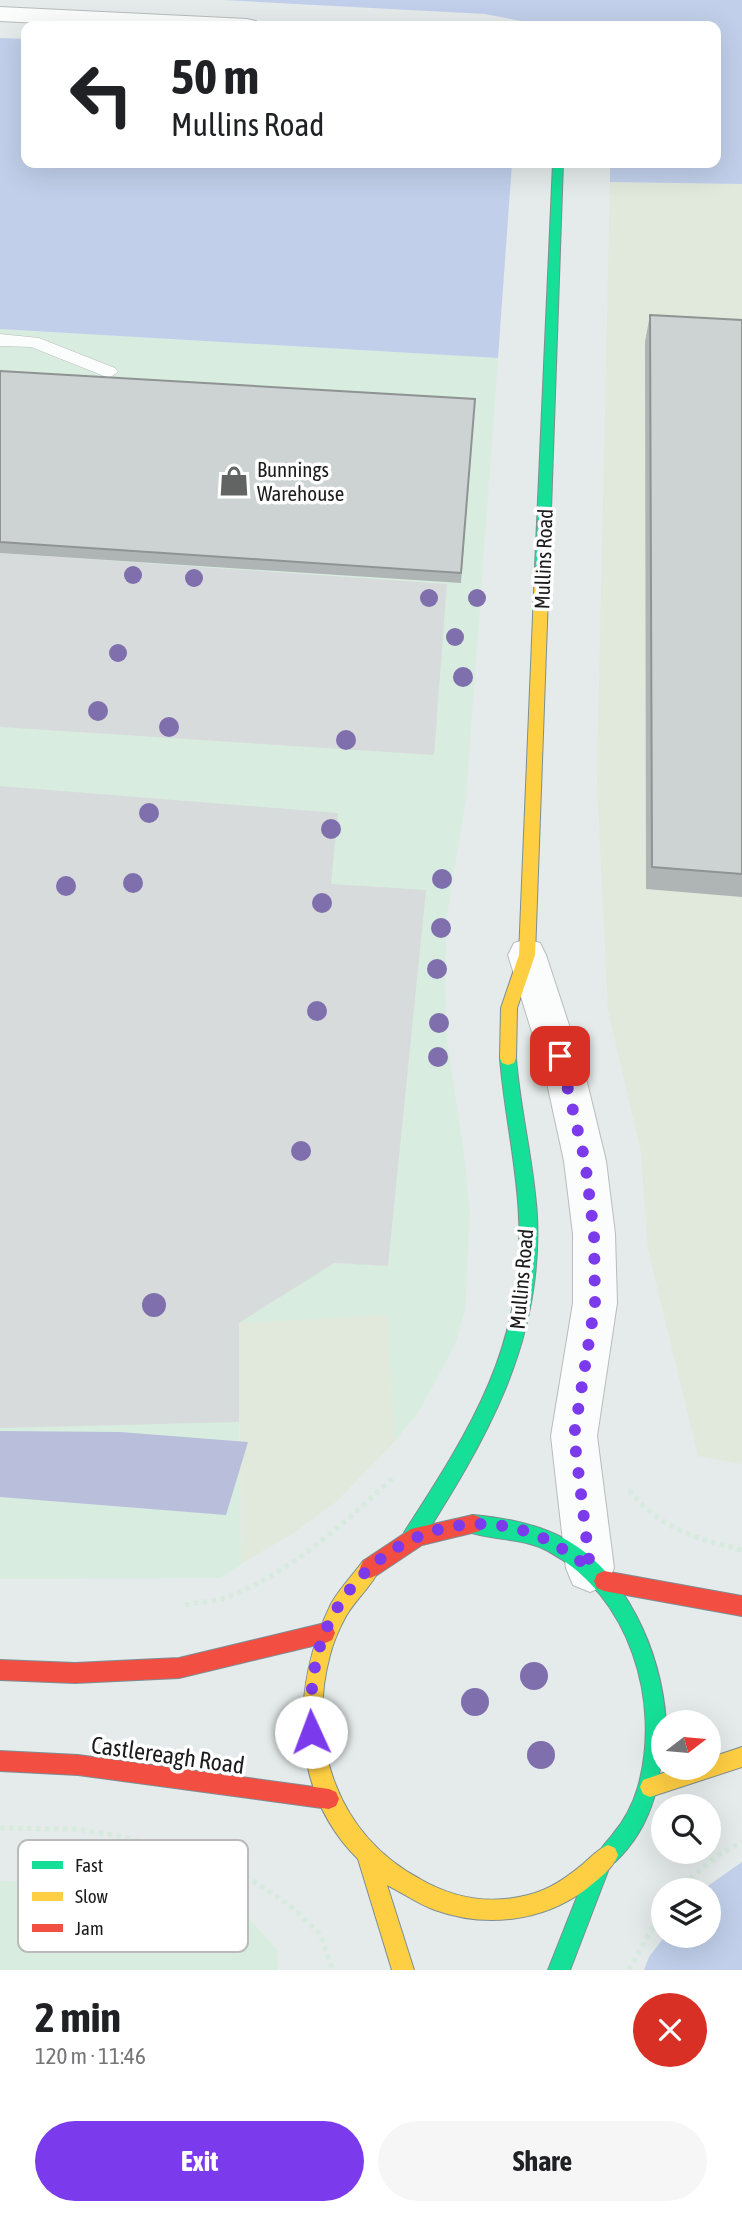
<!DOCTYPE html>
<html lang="en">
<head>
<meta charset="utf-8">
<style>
	body { margin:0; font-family:"Asap Condensed",sans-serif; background:#f6f6f6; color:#202124; height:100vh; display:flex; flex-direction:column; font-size:26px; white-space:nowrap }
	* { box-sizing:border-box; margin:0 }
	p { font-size:23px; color:#757577 }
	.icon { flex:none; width:38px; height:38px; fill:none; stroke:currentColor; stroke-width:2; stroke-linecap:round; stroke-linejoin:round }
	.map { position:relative; height:1970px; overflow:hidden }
	.side { display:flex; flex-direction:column; background:#fff; flex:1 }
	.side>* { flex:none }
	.guide { position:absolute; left:21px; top:21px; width:700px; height:147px; border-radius:14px; box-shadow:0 7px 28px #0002; background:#fff; color:#202124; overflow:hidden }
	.needle { width:46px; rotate:74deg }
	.tools { position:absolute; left:651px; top:1710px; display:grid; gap:14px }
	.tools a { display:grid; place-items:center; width:70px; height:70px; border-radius:50%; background:#fff; box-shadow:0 7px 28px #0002; font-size:35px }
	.pin { position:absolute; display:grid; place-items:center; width:60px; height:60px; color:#fff; margin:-30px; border-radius:14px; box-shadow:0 4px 10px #0006 }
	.me { position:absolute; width:77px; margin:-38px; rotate:358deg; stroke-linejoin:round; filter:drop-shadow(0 0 5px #0008) }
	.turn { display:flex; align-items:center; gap:24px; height:147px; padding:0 35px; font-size:32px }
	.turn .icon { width:91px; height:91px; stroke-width:2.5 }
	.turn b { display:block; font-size:49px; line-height:60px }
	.round { display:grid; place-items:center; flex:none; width:74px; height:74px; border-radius:37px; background:#f6f6f6 }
	.head { display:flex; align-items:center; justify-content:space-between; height:119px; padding:0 35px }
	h1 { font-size:42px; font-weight:700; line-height:52px }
	.cta { display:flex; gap:14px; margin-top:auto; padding:14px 35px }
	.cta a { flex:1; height:80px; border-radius:42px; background:#7c3aed; color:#fff; font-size:28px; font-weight:700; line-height:80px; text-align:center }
	.cta a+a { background:#f6f6f6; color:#202124 }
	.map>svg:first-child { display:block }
	.commercial { fill:#d8ede0 }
	.industrial { fill:#e1e9dd }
	.grass { fill:#c1cfea }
	.forest { fill:#b9bedb }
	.parking { fill:#d8dbdb }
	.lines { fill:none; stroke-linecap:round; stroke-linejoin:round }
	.lane-casing { stroke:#b9bcbc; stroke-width:1 }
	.street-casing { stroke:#b9bcbc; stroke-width:2 }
	.fast-casing { stroke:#7c8e95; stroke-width:2 }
	.slow-casing { stroke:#7c8e95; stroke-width:2 }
	.jam-casing { stroke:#7c8e95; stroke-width:2 }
	.path { stroke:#d7eade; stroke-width:5; stroke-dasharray:4.5 4.5; stroke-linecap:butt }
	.lane { fill:#fbfcfc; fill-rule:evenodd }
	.street { fill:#fbfcfc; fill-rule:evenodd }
	.fast { fill:#16e098; fill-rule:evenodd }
	.slow { fill:#ffcf43; fill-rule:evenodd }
	.jam { fill:#f24e42; fill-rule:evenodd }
	.tree { fill:#7f6fad }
	.wall { fill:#afb5b5 }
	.building { fill:#ccd3d2; stroke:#8f9493; stroke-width:2 }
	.route { stroke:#7c3aed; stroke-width:12; stroke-dasharray:0 21.6 }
	.labels { text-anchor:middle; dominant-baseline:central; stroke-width:7; stroke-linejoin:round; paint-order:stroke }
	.poi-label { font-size:21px; fill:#1c1c1c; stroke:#fff; text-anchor:start }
	.street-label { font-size:21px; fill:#1c1c1c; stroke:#fff }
	.near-street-label { font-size:24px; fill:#1c1c1c; stroke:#fff }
	.key { fill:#fff; stroke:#bbb; stroke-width:2 }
	.key-label { font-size:19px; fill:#1c1c1c }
</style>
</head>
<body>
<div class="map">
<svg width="742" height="1970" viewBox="0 0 742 1970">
	<rect width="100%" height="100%" fill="#e4ebea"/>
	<!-- commercial -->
	<path class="commercial" d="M0,329L498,358L466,798L447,915L445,982L447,1040L464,1154L470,1213L465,1310L456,1342L439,1375L417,1414L395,1441L387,1315L239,1422L241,1564L220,1578L0,1579Z
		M0,1881L218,1882L277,1950L278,1970H0Z"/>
	<!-- industrial -->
	<path class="industrial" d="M610,182L742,184V1464L698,1456L648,1249L641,1152L608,1010L597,781Z
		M387,1315L395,1441L336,1502L292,1534L241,1564L239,1323Z"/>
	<!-- grass -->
	<path class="grass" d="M223,0H742V184L610,182V163H716V26H547L485,14Z
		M0,38L26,39V163H512L498,358L0,329Z
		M742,1862V1970H644L649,1957L665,1936H709V1890H702Z"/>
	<!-- forest -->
	<path class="forest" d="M0,1431L120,1432L248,1442L226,1515L0,1497Z"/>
	<!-- parking -->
	<path class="parking" d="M0,553L447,584L434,755L0,727Z
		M0,786L338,813L331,884L426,890L388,1266L334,1263L239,1323V1422L0,1428Z"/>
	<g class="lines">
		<!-- lane casing -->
		<g class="lane-casing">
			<path id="lane" d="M0,334L39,338L115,368L118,372L109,378L31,347L0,346Z"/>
		</g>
		<!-- street casing -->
		<g class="street-casing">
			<path id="street" d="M0,7L247,19L256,21L259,26H102L0,21Z
				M527,939L540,943L546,955L585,1074L606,1161L615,1234L617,1303L597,1436L614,1568L607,1585L590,1592L573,1585L566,1568L551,1436L573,1303V1234L564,1161L545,1074L508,955L514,943Z"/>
		</g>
		<!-- fast casing -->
		<g class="fast-casing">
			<path id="fast" d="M553,163H563L549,568L542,573L535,568Z
				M508,1051L514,1053L516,1058C520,1111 534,1163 537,1216C543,1344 485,1441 419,1545L412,1548L405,1545L402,1538L405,1531C471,1429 525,1344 519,1217C517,1164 504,1111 500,1058L502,1053Z
				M473,1515C503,1518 534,1523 561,1537C627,1571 661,1652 666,1722H663C663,1775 655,1824 615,1862L605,1864L608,1871L570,1970H548L590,1864L600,1862L598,1855C601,1846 608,1841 613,1834C624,1821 633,1804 638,1787C662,1702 630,1595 548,1551C522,1537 492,1541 466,1531L464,1524L466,1517Z"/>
		</g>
		<!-- slow casing -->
		<g class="slow-casing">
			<path id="slow" d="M542,563L549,568L535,955L517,1008L516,1058L514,1063L508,1065L502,1063L500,1058L501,1008L519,955L535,568Z
				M370,1558L377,1561L380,1568C372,1586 356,1599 346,1616C340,1627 333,1643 330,1655C306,1744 338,1835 420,1879C453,1898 490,1905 528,1895C549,1890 566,1878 583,1864C591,1857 598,1849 608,1845L615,1848L618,1855C613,1869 597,1880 585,1890C542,1922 485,1928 435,1910C418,1904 403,1893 387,1885L414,1970H392L358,1859C289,1791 291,1686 331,1604C339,1589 353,1575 363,1561Z
				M742,1747V1767L650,1797L643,1794L640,1787L643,1780L678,1768H709V1758Z"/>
		</g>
		<!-- jam casing -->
		<g class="jam-casing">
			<path id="jam" d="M473,1515L480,1517L482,1524L480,1531L422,1545L377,1575L370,1578L363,1575L360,1568L363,1561L411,1529Z
				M604,1571L742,1596V1616L604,1591L597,1588L594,1581L597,1574Z
				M325,1623L332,1626L335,1633L332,1640L325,1643L179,1678L75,1683L0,1680V1660L75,1663L179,1658Z
				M0,1751L78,1755L329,1789L336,1792L339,1799L336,1806L329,1809L78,1775L0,1771Z"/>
		</g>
		<!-- path -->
		<path class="path" d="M629,1490C659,1528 696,1539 742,1550
			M185,1605C199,1602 214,1602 228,1597C292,1572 345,1522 395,1476
			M0,1828L77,1829L124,1837L218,1865L255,1882L289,1905L320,1934L333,1970
			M676,1890L717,1856L742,1842
			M629,1970L663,1908"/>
		<!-- lane -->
		<use href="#lane" class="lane"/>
		<!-- street -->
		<use href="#street" class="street"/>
		<!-- fast -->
		<use href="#fast" class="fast"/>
		<!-- slow -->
		<use href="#slow" class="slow"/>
		<!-- jam -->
		<use href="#jam" class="jam"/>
	</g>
	<!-- trees -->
	<g class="tree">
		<circle cx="133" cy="575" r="9"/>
		<circle cx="194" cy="578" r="9"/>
		<circle cx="429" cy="598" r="9"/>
		<circle cx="477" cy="598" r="9"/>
		<circle cx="455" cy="637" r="9"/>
		<circle cx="118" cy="653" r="9"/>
		<circle cx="463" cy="677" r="10"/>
		<circle cx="98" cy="711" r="10"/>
		<circle cx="169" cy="727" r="10"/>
		<circle cx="346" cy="740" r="10"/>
		<circle cx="149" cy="813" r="10"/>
		<circle cx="331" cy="829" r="10"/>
		<circle cx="442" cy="879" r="10"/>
		<circle cx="133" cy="883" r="10"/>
		<circle cx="66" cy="886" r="10"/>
		<circle cx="322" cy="903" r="10"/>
		<circle cx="441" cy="928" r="10"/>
		<circle cx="437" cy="969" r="10"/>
		<circle cx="317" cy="1011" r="10"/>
		<circle cx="439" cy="1023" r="10"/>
		<circle cx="438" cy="1057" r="10"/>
		<circle cx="301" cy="1151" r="10"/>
		<circle cx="154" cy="1305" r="12"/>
		<circle cx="534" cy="1676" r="14"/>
		<circle cx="475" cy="1702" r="14"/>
		<circle cx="541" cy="1755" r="14"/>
	</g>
	<!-- wall -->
	<path class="wall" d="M650,315L742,320V897L646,889L645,342Z
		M0,371L475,399L461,583L0,553Z"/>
	<!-- building -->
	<path class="building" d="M650,315L742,320V874L652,867Z
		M0,371L475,399L461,573L0,542Z"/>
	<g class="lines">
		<!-- route -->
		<path class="route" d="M311,1732C310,1698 312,1664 325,1632C359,1550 450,1501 536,1535C556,1543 573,1556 590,1568L574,1436L595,1303L594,1234L585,1161L560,1056"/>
	</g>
	<!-- icons -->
	<defs>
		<g id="shop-bare" transform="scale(2.415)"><path d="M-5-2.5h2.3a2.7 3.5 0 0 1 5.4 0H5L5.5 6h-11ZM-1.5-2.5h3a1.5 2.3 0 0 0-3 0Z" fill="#626464" stroke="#fff" stroke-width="2.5" paint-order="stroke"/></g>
	</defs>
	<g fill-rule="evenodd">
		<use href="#shop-bare" x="234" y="481"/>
	</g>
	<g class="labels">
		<!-- poi labels -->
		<g class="poi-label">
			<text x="257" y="469">Bunnings<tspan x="257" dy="24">Warehouse</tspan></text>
		</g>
		<!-- street labels -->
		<g class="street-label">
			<text transform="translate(543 559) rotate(-88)">Mullins Road</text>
			<text transform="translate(521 1279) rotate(-85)">Mullins Road</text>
		</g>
		<!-- near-street labels -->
		<g class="near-street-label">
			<text transform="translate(168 1755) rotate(8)">Castlereagh Road</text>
		</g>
	</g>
	<!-- legend -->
	<rect x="18" y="1840" width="230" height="112" rx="10" class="key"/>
	<rect x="32" y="1861" width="31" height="8" fill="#16e098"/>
	<rect x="32" y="1892" width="31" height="9" fill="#ffcf43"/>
	<rect x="32" y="1924" width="31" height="8" fill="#f24e42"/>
	<g class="key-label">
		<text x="75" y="1872">Fast</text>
		<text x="75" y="1903">Slow</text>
		<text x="75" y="1935">Jam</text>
	</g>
</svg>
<div class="tools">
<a><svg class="needle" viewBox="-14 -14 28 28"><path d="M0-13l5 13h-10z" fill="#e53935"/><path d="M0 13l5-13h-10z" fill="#757577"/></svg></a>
<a><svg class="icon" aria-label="search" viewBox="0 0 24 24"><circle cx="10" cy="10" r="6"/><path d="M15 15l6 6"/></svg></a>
<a><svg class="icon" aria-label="layers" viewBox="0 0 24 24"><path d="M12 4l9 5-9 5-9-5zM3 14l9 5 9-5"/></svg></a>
</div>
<div class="pin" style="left:560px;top:1056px;background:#d93025"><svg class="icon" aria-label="arrive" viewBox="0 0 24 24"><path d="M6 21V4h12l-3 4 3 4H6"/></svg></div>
<svg class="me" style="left:311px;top:1732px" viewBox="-20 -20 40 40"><circle r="19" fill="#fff"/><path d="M0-13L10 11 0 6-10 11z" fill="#7c3aed"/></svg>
<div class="guide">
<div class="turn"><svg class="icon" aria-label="left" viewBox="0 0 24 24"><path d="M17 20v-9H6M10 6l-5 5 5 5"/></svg><div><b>50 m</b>Mullins Road</div></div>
</div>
</div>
<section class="side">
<div class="head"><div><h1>2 min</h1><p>120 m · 11:46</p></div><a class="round" style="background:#d93025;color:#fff"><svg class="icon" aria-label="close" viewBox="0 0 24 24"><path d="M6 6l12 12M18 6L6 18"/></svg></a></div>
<div class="cta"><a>Exit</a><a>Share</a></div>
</section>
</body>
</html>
